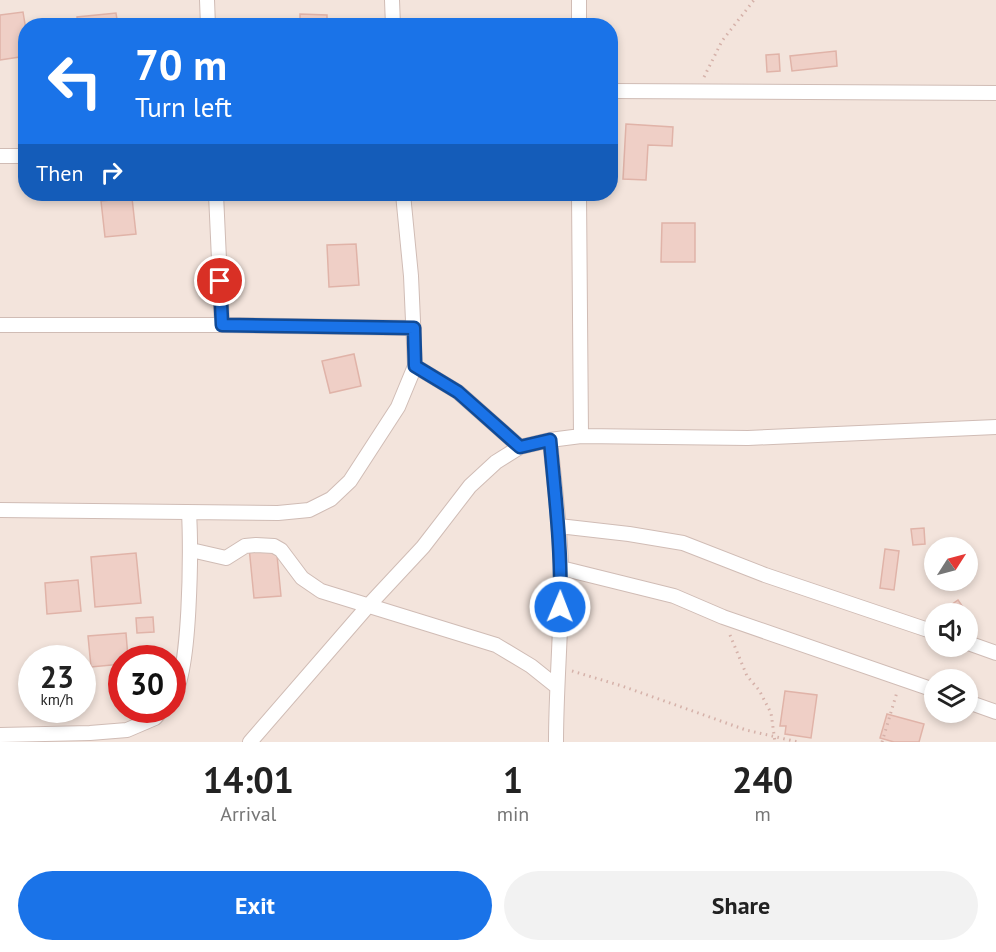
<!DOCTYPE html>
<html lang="en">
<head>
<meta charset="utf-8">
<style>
	body { margin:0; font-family:"PT Sans",sans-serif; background:#f2f2f2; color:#222; height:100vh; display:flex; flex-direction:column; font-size:22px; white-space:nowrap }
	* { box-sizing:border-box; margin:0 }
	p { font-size:20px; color:#767676 }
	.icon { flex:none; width:33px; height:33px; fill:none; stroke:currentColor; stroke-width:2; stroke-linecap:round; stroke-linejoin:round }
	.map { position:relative; height:742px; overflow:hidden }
	.sheet { display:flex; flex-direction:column; background:#fff; flex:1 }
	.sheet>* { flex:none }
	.top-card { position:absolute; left:18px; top:18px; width:600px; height:183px; border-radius:24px; box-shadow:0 3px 9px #0003; background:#1a73e8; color:#fff; overflow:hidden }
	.needle { width:39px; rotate:54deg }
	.tools { position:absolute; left:924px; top:537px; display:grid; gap:12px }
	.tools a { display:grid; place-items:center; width:54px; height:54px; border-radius:50%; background:#fff; box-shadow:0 3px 9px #0003; font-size:30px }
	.speed { position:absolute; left:18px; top:645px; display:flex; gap:12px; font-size:30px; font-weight:700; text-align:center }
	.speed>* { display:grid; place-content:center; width:78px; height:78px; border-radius:50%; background:#fff; box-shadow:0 3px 9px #0003; line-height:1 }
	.speed small { font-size:15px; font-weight:400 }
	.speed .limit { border:9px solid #d22; background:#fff; color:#111 }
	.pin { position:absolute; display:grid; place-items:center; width:51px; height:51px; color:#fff; margin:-26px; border:3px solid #fff; border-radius:50%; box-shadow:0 2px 6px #0007 }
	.me { position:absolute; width:66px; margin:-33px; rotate:1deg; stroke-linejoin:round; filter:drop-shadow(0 0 4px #0008) }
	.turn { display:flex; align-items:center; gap:21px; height:126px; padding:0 18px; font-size:27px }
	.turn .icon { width:78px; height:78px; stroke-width:2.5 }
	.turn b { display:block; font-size:42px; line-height:51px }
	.then { display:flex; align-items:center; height:57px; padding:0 18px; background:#0003; gap:12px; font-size:22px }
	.eta { display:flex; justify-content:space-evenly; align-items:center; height:102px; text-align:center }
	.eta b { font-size:36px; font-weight:700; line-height:42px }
	.button { display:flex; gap:12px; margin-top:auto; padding:12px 18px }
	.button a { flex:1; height:69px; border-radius:36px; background:#1a73e8; color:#fff; font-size:24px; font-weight:700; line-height:69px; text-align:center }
	.button a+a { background:#f2f2f2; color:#222 }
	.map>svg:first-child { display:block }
	.residential { fill:#f3e4dc; fill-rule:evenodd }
	.building { fill:#efcfc6; stroke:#e0b3a8; stroke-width:1.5 }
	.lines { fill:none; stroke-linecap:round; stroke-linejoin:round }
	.minor-casing { stroke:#d0bcb5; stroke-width:16 }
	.path { stroke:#d5b1a9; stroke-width:3; stroke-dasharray:1.5 4.5; stroke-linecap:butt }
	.minor { stroke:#fff; stroke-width:14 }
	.route-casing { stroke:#114b97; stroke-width:15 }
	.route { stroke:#1a73e8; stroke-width:10 }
</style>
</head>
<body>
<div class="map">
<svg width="996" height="742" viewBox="0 0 996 742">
	<rect width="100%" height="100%" fill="#fcf3ed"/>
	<!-- residential -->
	<path class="residential" d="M0,0H996V742H0ZM26,26H610V194H26ZM934,548H968V580H934ZM934,614H968V646H934ZM32,658H82V710H32ZM122,658H172V710H122ZM934,680H968V712H934Z"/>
	<!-- building -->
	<path class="building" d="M23,12L26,30V56L0,60V15Z
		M116,13L118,26H78L77,17Z
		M300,14L327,15V26H300Z
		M836,51L837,66L792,71L790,56Z
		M779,54L780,71L767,72L766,55Z
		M626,124L673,127L672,146L648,145L646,180L623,179Z
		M132,198L136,234L105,237L101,201Z
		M662,223H695V262H661Z
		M356,244L359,285L329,287L327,245Z
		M354,354L361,386L330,393L322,361Z
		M924,528L925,544L913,545L911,529Z
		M276,545L281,596L254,598L249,547Z
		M885,549L899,551L894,590L880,588Z
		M136,553L141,603L95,607L91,557Z
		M78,580L81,611L47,614L45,583Z
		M958,600L965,610L960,614H947L944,610Z
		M153,617L154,632L137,633L136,618Z
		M126,633L128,658H122V664L91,667L88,636Z
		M785,691L817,695L811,738L785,734L786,726H780Z
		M887,714L924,724L919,742H894L880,738Z"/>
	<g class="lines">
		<!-- minor casing -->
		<g class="minor-casing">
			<path id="minor" d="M207,0L208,26
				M392,0L393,26
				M579,0V26
				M610,91L996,93
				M0,156H26
				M216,194L222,325
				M579,194L581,436
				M0,325H222L414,328
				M415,366L458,392L520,447
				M550,440C554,482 560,525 561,568C562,626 556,684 556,742
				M0,510L278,513L309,510L331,499L350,481L398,407L415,366L411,276L403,194
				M559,526L629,534L683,543L765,575L934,632
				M191,550L226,558L245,546L256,545L274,546L281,550L302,578L321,591L496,645L531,666L556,686
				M561,568L674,596L723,617L934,690
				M968,643L996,653
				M172,698C191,677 191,545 189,513
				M968,702L996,712
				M0,735L90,733L127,730L155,718L162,710
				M250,742L368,606L423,547L470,486L496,462L520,447L550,440L581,436L748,438L996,427"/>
		</g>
		<!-- path -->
		<path class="path" d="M704,77L722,41L754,0
			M730,635L747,676L759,690L771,713L775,742
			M572,671L622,686L746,730L798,742
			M882,742L897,692"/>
		<!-- minor -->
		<use href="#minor" class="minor"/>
	</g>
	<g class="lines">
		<!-- route casing -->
		<g class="route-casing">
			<path id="route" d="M220,281L222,325L414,328L415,366L458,392L520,447L550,440C555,496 562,551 560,607"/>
		</g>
		<!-- route -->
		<use href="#route" class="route"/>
	</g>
</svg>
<div class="tools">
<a><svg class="needle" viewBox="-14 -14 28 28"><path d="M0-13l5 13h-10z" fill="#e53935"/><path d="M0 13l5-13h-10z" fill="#767676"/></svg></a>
<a><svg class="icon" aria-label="sound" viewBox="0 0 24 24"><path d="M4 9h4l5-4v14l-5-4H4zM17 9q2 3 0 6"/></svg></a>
<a><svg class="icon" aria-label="layers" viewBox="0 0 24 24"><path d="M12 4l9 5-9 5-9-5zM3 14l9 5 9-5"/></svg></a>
</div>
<div class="speed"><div>23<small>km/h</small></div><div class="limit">30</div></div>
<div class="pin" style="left:220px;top:281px;background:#d93025"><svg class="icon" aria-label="arrive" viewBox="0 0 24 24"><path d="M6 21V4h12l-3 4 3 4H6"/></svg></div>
<svg class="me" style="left:560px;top:607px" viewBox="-20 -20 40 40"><circle r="17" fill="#1a73e8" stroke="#fff" stroke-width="3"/><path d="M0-11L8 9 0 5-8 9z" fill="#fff"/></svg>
<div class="top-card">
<div class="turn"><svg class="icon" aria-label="left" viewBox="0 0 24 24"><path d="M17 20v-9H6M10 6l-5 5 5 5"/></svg><div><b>70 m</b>Turn left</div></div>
<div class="then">Then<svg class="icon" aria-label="right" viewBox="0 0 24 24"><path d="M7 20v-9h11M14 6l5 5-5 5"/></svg></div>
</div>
</div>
<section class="sheet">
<div class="eta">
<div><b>14:01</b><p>Arrival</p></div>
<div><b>1</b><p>min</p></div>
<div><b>240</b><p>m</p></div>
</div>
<div class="button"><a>Exit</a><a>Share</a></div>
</section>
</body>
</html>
